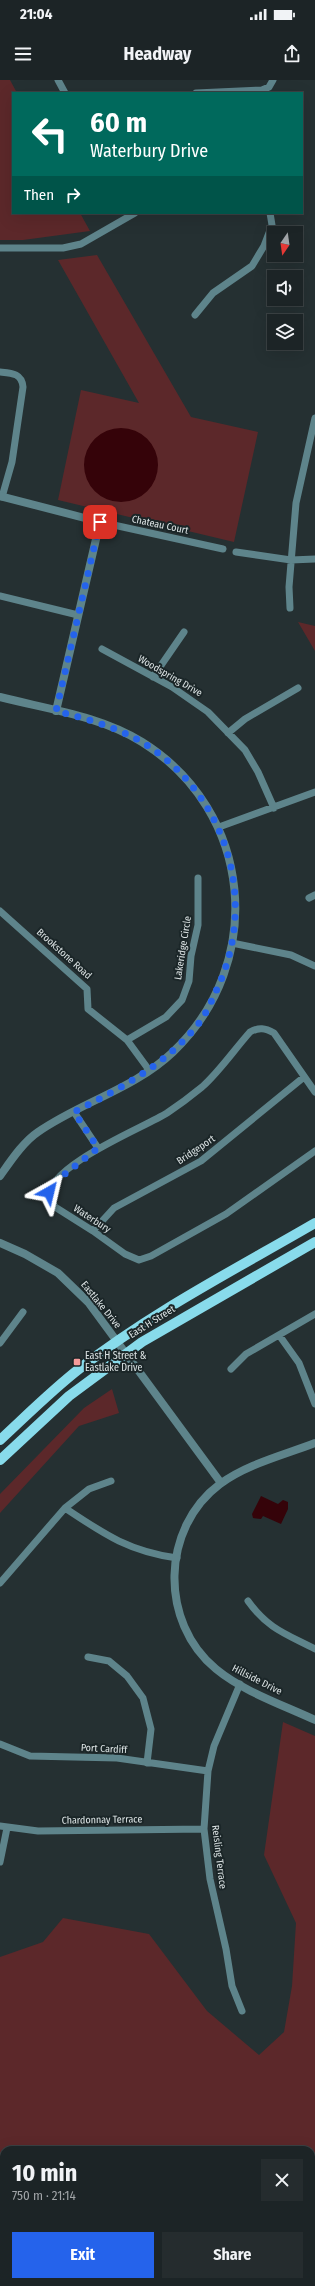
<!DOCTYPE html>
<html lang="en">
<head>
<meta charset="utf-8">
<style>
	body { margin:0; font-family:"Fira Sans Condensed",sans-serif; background:#252c2e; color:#f1f3f6; height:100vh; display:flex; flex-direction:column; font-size:15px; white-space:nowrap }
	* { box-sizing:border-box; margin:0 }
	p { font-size:13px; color:#a0a4a7 }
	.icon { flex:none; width:22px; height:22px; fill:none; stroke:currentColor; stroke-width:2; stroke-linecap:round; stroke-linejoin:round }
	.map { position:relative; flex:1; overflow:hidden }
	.side { position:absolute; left:0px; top:2066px; width:315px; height:140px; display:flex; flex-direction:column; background:#1c2426; border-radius:12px 12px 0 0; box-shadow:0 4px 16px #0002,0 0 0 1px #3a4143 }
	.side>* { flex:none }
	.banner { position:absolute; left:12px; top:12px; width:291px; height:122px; border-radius:0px; box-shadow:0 4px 16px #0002,0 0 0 1px #3a4143; background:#00695c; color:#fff; overflow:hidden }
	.needle { width:26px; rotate:193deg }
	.controls { position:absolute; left:267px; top:146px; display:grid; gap:8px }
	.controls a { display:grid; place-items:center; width:36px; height:36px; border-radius:0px; background:#1c2426; box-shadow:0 4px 16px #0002,0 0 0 1px #3a4143; font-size:20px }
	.pin { position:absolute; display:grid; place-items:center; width:34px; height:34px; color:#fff; margin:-17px; border-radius:8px; box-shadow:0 2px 6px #0006 }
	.me { position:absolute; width:44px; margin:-22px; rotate:37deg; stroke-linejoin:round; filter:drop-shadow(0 0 3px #0008) }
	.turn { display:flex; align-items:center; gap:14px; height:84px; padding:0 12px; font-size:18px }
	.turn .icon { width:52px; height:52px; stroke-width:2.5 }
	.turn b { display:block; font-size:28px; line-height:34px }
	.then { display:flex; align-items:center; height:38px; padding:0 12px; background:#0003; gap:8px; font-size:15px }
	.round { display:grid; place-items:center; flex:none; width:42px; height:42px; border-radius:0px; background:#252c2e }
	.overview { display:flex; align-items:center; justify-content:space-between; height:68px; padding:0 12px }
	h1 { font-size:24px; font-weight:700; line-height:30px }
	.cta { display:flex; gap:8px; margin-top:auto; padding:8px 12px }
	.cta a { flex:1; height:46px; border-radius:0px; background:#2563eb; color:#fff; font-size:16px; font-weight:700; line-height:46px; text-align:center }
	.cta a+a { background:#252c2e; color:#f1f3f6 }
	.status { display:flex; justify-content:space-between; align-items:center; height:28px; padding:0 20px; background:#1c2426; direction:ltr }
	.status svg { height:11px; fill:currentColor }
	header { display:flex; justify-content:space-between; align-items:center; height:52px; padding:0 12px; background:#1c2426; font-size:18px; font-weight:700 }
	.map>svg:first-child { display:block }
	.green { fill:#5c282a; fill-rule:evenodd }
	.water { fill:#350309 }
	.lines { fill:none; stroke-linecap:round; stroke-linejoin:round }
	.minor { stroke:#5e848b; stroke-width:7 }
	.tertiary { stroke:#5e848b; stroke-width:8 }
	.primary { stroke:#88dbeb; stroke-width:10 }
	.route { stroke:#2563eb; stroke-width:7; stroke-dasharray:0 12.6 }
	.poi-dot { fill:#f59b9a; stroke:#1b2628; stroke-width:1.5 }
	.labels { text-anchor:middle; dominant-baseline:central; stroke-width:4; stroke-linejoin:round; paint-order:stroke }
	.street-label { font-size:10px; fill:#dce3e4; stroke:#1b2628 }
	.poi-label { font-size:10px; fill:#dce3e4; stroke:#1b2628; text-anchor:start }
</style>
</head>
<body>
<div class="status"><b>21:04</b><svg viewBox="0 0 49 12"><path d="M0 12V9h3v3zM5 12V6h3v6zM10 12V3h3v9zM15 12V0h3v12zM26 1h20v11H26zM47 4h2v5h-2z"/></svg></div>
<header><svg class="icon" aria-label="menu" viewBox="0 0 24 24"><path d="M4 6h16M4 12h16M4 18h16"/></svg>Headway<svg class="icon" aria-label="share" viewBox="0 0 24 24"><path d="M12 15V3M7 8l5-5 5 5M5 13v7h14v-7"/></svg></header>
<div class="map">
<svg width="315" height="2206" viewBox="0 0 315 2206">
	<rect width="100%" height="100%" fill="#253032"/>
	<!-- green -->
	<path class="green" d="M0,0H10L17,13H13V133H80L90,151L23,160H0Z
		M97,175L191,337L258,352L234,462L58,420L81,310L139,323L58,180Z
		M298,542L315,546V571Z
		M112,1309L119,1333L79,1346L0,1433V1414L84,1328Z
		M283,1642L315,1656V2206H0V1877L43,1862L63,1838L149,1854L207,1931L259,1975L284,1952L292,1906L296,1843L264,1775ZM4,2070H311V2202H4Z"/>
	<!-- water -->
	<path class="water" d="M84 385a37 37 0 1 1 74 0a37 37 0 1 1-74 0Z
		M261,1416L278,1424L283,1420L288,1422V1429L281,1444L263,1436L261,1439L253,1438L252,1434Z"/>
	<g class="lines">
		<!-- minor -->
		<path class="minor" d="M58,0L65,13
			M196,13L262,10L269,7L273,0
			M0,168H63L81,164L135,133
			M195,235L213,213L252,186L264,166L272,145L270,133
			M0,292C11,293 22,293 23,307L12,382L2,417
			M100,442L223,469
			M236,472L291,480L315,479
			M0,516L78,535
			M290,528L289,507L296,423L315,338
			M102,569L172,607L208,632L245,670L258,692L274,728
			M153,597L184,552
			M228,653L245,639L298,608
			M219,747L315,712
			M309,818L315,815
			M0,831L87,909L88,929L127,960L149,990
			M232,863L291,875L315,886
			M127,960L166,937L182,920L189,901L191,876L198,845V798
			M315,1012L274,953C265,948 259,947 250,952C234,970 219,992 202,1007C191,1016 179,1025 167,1033C143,1048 49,1085 49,1116L55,1127L93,1151L125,1174L139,1180L151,1176L226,1134L315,1071
			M74,1032L98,1068
			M93,1151L114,1128L201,1081L304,997
			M279,1255L299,1283L315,1324
			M0,1263L23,1232
			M231,1289L246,1274L315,1234
			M65,1428C104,1454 128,1471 177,1478
			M0,1503L65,1428L89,1409L111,1401
			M248,1521C268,1549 286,1554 315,1569
			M88,1577L109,1581L127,1596L143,1618L151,1649L147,1683
			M240,1604L214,1666L208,1691L204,1749L210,1799L226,1869L232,1906L242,1931
			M0,1664L30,1676L117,1678L208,1691
			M0,1746L38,1751L204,1749
			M0,1782L7,1748"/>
		<!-- tertiary -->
		<path class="tertiary" d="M0,416L100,442L56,631
			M0,617C47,629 101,636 142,662C253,731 267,882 173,972C134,1009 81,1022 38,1052C23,1062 10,1082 0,1096
			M0,1163L25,1174L58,1193L88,1222L221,1403
			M315,1363C284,1375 247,1384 220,1404C161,1448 159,1542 216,1589C244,1612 283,1625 315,1640"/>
		<!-- primary -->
		<path class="primary" d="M0,1360C26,1336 52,1310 79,1289C152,1232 236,1189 315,1143
			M0,1380L69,1316L142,1262L315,1162"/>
	</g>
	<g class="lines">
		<!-- route -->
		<path class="route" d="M49,1112L52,1104L98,1068L74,1032C119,1009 162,987 195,948C205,937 211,922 217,909C255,828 232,733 163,677C132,651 95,641 56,631L100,442"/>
	</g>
	<!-- markers -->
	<rect class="poi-dot" x="73" y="1278" width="8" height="8" rx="2"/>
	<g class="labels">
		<!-- street labels -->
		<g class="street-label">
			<text transform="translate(160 445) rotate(12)">Chateau Court</text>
			<text transform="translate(170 596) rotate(30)">Woodspring Drive</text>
			<text transform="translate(183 868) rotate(-81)">Lakeridge Circle</text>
			<text transform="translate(64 874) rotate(42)">Brookstone Road</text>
			<text transform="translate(196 1070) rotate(-34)">Bridgeport</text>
			<text transform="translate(92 1139) rotate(33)">Waterbury</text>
			<text transform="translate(101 1225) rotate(51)">Eastlake Drive</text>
			<text transform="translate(152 1242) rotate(-32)">East H Street</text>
			<text transform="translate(257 1600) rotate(27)">Hillside Drive</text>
			<text transform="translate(104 1669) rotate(3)">Port Cardiff</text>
			<text transform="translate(102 1740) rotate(-1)">Chardonnay Terrace</text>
			<text transform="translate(219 1777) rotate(83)">Reisling Terrace</text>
		</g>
		<!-- poi labels -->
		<g class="poi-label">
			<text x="85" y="1276">East H Street &amp;<tspan x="85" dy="12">Eastlake Drive</tspan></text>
		</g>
	</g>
</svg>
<div class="controls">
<a><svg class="needle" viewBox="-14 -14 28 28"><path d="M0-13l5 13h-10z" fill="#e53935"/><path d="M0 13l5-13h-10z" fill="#a0a4a7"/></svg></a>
<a><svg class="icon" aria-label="sound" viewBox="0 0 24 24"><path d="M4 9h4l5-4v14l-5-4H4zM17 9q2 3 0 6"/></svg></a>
<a><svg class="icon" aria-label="layers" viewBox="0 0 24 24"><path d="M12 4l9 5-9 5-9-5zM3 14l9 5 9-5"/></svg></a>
</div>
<div class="pin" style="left:100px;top:442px;background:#d93025"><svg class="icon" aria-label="arrive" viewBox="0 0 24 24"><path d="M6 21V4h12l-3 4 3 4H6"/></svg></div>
<svg class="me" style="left:49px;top:1112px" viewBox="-20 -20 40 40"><path d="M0-17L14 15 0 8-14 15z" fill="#2563eb" stroke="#fff" stroke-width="4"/></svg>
<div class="banner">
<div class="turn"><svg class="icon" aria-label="left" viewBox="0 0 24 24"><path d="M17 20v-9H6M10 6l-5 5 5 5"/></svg><div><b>60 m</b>Waterbury Drive</div></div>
<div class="then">Then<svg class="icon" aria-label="right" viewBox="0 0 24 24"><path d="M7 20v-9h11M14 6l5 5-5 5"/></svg></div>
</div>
<section class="side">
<div class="overview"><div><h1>10 min</h1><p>750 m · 21:14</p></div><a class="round"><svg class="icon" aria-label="close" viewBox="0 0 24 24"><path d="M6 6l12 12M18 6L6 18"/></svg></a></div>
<div class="cta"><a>Exit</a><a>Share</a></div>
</section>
</div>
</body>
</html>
